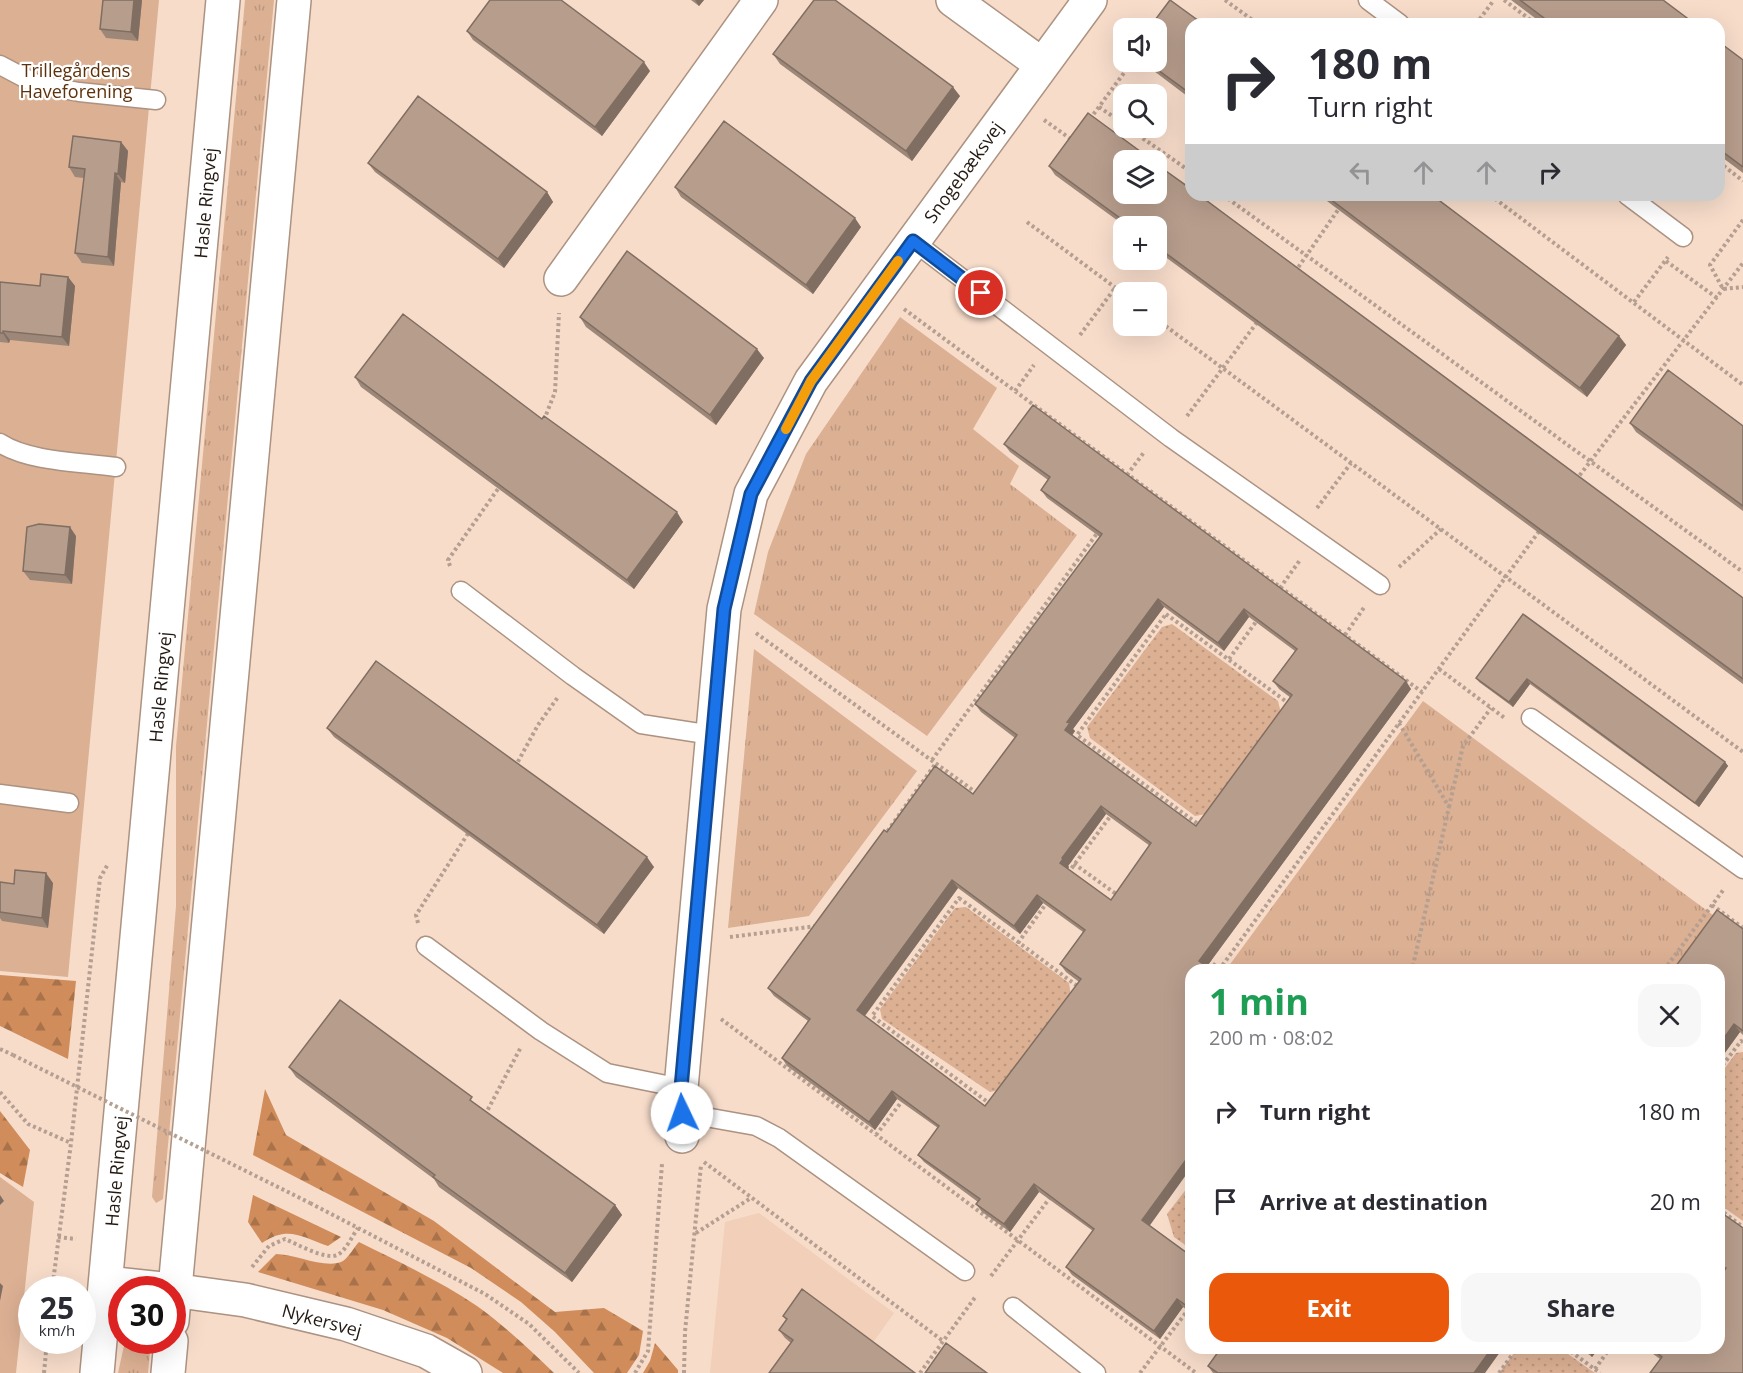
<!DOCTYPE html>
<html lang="en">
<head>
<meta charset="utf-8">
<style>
	body { margin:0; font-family:"Open Sans",sans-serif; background:#f7f7f7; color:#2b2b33; height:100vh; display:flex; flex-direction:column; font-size:22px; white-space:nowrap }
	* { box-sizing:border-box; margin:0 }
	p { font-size:20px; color:#7c7c81 }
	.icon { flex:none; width:33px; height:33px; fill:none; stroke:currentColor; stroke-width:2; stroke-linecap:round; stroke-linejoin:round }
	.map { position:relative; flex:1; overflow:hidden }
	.details { position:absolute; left:1185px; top:964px; width:540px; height:390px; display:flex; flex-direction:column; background:#fff; border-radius:18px; box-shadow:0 6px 24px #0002 }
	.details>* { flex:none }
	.guide { position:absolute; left:1185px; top:18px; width:540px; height:183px; border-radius:18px; box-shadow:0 6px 24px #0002; background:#fff; color:#2b2b33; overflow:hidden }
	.tools { position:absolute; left:1113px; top:18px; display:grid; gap:12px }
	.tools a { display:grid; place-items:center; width:54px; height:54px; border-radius:12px; background:#fff; box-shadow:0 6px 24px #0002; font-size:30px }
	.speed { position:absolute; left:18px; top:1276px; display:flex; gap:12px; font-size:30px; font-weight:700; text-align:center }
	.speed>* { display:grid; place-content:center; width:78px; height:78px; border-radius:50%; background:#fff; box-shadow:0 6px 24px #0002; line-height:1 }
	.speed small { font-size:15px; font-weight:400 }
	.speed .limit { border:9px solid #d22; background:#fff; color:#111 }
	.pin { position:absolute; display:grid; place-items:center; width:51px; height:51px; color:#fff; margin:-26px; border:3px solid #fff; border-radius:50%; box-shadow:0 2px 6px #0007 }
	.me { position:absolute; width:66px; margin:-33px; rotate:357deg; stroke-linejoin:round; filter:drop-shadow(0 0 4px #0008) }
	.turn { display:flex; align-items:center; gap:21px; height:126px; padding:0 24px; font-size:27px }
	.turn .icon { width:78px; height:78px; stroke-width:2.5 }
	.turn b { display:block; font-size:42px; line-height:51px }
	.lanes { display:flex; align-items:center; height:57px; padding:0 24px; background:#0003; justify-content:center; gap:30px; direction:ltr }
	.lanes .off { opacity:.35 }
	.round { display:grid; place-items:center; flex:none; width:63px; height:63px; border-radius:18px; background:#f7f7f7 }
	.overview { display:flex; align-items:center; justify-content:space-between; height:102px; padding:0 24px }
	h1 { font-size:36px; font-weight:700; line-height:45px; color:#1e9e55 }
	.button { display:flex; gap:12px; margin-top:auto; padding:12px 24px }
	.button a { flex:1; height:69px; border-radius:18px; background:#ea580c; color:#fff; font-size:24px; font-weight:700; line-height:69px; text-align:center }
	.button a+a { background:#f7f7f7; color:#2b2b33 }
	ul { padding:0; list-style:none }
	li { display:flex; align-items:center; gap:18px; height:90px; padding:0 24px }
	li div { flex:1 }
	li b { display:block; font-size:22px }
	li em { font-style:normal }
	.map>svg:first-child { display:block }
	.built { fill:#f1cfb9 }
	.grass { fill:url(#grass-tufts) }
	.forest { fill:url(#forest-firs) }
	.park { fill:url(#park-dots) }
	.garden { fill:#dcb093 }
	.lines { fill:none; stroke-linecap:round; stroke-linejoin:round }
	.service-casing { stroke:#ac9281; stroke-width:21 }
	.minor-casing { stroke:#ac9281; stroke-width:36 }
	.secondary-casing { stroke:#ac9281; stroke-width:36 }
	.path { stroke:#b59f91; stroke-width:4; stroke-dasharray:3 3; stroke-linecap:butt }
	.service { stroke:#fff; stroke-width:18 }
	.minor { stroke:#fff; stroke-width:33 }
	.secondary { stroke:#fff; stroke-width:33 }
	.path-bridge { stroke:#b59f91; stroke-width:4; stroke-dasharray:3 3; stroke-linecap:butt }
	.wall { fill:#9d8778; fill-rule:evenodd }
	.shaded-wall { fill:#806e62 }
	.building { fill:#b79d8c; stroke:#806e62; stroke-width:1.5; fill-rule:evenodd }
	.route-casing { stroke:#114b97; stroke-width:15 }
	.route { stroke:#1a73e8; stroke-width:10 }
	.slow { stroke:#f59e0b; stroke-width:10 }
	.labels { text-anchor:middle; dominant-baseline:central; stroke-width:4.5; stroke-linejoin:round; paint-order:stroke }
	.park-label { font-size:18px; fill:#5e310b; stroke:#fff }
	.street-label { font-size:18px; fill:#231913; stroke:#fff }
</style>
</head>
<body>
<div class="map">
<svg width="1743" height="1373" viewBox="0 0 1743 1373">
	<defs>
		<pattern id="grass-tufts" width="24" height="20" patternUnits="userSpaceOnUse" patternTransform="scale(1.5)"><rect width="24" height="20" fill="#dcb093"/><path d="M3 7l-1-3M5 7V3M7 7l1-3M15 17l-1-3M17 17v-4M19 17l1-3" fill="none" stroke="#bc977e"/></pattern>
		<pattern id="forest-firs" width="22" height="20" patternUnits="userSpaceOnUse" patternTransform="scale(1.5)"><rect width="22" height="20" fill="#d08c5b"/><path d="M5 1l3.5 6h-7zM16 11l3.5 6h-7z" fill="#a8724a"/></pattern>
		<pattern id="park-dots" width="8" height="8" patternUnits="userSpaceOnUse" patternTransform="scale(1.5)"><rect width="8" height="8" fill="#dcb093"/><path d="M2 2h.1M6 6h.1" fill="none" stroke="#bc977e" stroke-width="1.8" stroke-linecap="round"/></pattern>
	</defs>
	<rect width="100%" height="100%" fill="#f7dcca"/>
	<!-- built -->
	<path class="built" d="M759,1213L894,1313L872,1344L900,1373H710L725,1222Z"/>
	<!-- grass -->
	<path class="grass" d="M245,0H274L163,1199L156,1203L152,1197L176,906V746Z
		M900,317L997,388L973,429L1019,466L1010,484L1077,535L927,736L754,614L768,552L806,454Z
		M754,649L917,771L809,916L728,928Z
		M1423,701L1717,918L1679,970H1233L1228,967Z
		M125,1341H151L148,1373H118Z"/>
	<!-- forest -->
	<path class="forest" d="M0,975L76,981L68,1059L0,1026Z
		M265,1089L286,1135L434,1221L555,1312L604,1308L643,1331L639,1355L627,1373H594L555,1332L521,1302L471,1268L253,1155Z
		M0,1111L30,1150L23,1187L0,1173Z
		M253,1195L341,1237L328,1246C302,1237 288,1225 262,1243L248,1222Z
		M359,1242C399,1262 440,1281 477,1306C505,1326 529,1349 554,1373H503L447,1338L383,1310L258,1272L276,1254C295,1254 327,1270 343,1261C349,1257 354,1247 359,1242Z
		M655,1343L678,1370V1373H643L650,1361Z"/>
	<!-- park -->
	<path class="park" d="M1172,624L1278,701L1281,713L1206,814L1195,816L1090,738L1087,727L1162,627Z
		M966,907L1069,983L1071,996L1000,1090L990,1092L882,1019L880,1009L955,908Z
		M1743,1052V1221L1719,1204V1076L1736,1053Z
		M1191,1183V1249L1174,1237L1167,1214Z
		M1517,1349H1561L1595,1373H1499Z"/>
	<!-- garden -->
	<path class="garden" d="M0,0H159L68,977L0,971Z
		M0,1177L34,1202L16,1373H0Z"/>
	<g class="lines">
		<!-- service casing -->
		<g class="service-casing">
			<path id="service" d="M1368,0L1400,24
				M0,65L36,84L79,92L156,100
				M1627,195L1683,237
				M913,241L1171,438L1380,585
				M0,443C29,462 82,462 116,467
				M461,591L573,676L641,724L712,735
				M1531,718L1743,869
				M0,794L69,803
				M426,946L541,1031L607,1073L681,1088
				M683,1113L756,1126L779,1138L965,1271
				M1013,1307L1096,1373"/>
		</g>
		<!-- minor casing -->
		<g class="minor-casing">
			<path id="minor" d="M953,0L1041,64
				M561,279L761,0
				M682,1136L681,1088L724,609L751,494L811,381L1090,0
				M106,1283L172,1290
				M172,1290L245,1300L346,1324L426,1351L465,1373"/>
		</g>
		<!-- secondary casing -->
		<g class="secondary-casing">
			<path id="secondary" d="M172,1321L294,0
				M97,1373L223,0
				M168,1373L171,1341"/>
		</g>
		<!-- path -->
		<path class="path" d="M1225,0L1258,24
			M1504,0L1536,24
			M1476,24L1494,0
			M1099,107L1124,124
			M1090,119L1132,62
			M1044,120L1072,140
			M1128,128L1191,172
			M1719,162L1743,181
			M1223,195L1743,572
			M1490,195L1743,385
			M1743,220L1710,265L1723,289L1743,287
			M1027,222L1124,294
			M1666,261L1717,298
			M1295,272L1340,207
			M1634,302L1668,257
			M904,309L1422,692
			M1156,319L1743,752
			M1080,335L1115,288
			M1015,391L1034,365
			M1187,416L1258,321
			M544,420L555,392L559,313
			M1127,475L1145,451
			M1576,480L1743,263
			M1317,508L1351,463
			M450,566L448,560L500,486
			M1399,567L1441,529
			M1280,588L1300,560
			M1166,614L1291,705L1202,827L1077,735Z
			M756,633L978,794
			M1345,635L1365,606
			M1229,659L1258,619
			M1439,669L1506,719
			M1399,723L1449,807L1412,970
			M932,760L1098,532
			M515,767L538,725L558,697
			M1449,807L1463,746L1491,708
			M884,836L936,763
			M1069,860L1119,896
			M1068,873L1112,814
			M959,898L1080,988L993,1106L872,1016Z
			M1712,905L1743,928
			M418,923L416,915L469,832
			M730,937L817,926
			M1018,943L1048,901
			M1208,960L1221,970
			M1219,970L1540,530
			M1664,970L1724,889
			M721,1019L1196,1373
			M0,1049L13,1055
			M1719,1070L1741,1041L1743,1042
			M0,1092L28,1124L71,1143
			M485,1115L521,1047
			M876,1135L903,1100
			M704,1162L943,1341
			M310,1203L485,1294L529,1324L579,1373
			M1719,1209L1743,1227
			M696,1233L751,1198
			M58,1237L76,1239
			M252,1267L269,1246L285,1239C297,1244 325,1260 337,1255C346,1251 352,1236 358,1228
			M991,1276L1052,1195
			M52,1290L71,1143L100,878L108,864
			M1566,1348L1600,1373
			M1595,1369L1610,1348
			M44,1373L47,1341
			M635,1373L648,1351L662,1164
			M684,1373L685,1332L701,1165
			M920,1373L976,1296
			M1140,1373L1191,1306
			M1499,1373L1517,1348"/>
		<!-- service -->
		<use href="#service" class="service"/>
		<!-- minor -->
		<use href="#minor" class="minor"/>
		<!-- secondary -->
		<use href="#secondary" class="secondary"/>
		<!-- path-bridge -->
		<path class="path-bridge" d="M13,1055L310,1203"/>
	</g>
	<!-- wall -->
	<path class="wall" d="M103,0H142L138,41L106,38L100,29Z
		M691,0H704L699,6Z
		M1511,0H1663L1695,24H1543Z
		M1191,24V99L1142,62H1156Z
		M467,31L650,71L602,136L473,40Z
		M1719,42L1743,60V173L1719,155Z
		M773,54L960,96L912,161L780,64Z
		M1088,113L1152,160H1124V194H1156V164L1191,189V195H1199L1743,598V684L1156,250V226H1125L1055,175L1049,166Z
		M121,142L128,151L125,183L121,182L114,266L82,263L75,253L84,178L75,177L69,167Z
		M368,163L547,192L553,202L504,268L375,172Z
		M675,187L861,227L813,294L681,197Z
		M1319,195H1432L1619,336L1626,345L1587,397Z
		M68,277L75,286L69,346L10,340L9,343L0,342V282L40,286Z
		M580,317L764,358L716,425L586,327Z
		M355,377L542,419L683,522L634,589L361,387Z
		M1630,423L1743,426V511L1636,432Z
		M1004,444L1411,689L1207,966L1149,1225L1191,1256V1313L1183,1307L1160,1339L1072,1275L1066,1267L1093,1231L1039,1192L1010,1232L982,1212L976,1204L978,1202L924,1162L918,1155L938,1128L897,1099L875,1130L787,1066L782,1058L808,1021L774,996L768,988L887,832L973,794L1015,738L981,712L975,704L1100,537L1047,498L1041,490L1048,480L1010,452ZM1164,607L1224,651L1249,617L1295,651L1273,681L1279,689L1291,698L1196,826L1072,735L1075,731L1073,729ZM1106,814L1150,846L1111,900L1068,869L1069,867L1068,866ZM958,888L1020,934L1043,903L1083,932L1060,964L1066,972L1079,982L985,1106L865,1016Z
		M76,536L72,584L30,580L23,571Z
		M1523,614L1725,762L1728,766L1699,807L1530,684L1513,707L1479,682L1476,678Z
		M327,728L654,867L604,934L334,737Z
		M0,882L14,884L53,883L48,928L2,921L0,918Z
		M1743,929V1035L1740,1032L1719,1061Z
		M289,1067L477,1105L615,1205L622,1215L572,1282L439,1187L434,1179L296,1077Z
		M1719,1211L1743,1373L1660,1359L1645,1348H1719L1724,1271L1719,1267Z
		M783,1316L915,1373L791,1343L785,1338L779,1330L786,1320Z
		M1581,1348H1599L1592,1357Z
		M1208,1366L1485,1373H1213Z"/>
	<!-- shaded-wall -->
	<path class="shaded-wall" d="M134,0H142L138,41L131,32Z
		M695,0H704L699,6Z
		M644,62L650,71L602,136L595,127Z
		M953,87L960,96L912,161L906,151Z
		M121,142L128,151L125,183L118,174Z
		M115,173L121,182L114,266L108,257Z
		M547,192L553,202L504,268L498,259Z
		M855,218L861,227L813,294L806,285Z
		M68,277L75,286L69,346L62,337Z
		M3,331L10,340L9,343L3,333Z
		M1619,336L1626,345L1587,397L1580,388Z
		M757,349L764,358L716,425L710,415Z
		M677,512L683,522L634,589L627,580Z
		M70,527L76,536L72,584L65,575Z
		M1158,599L1164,607L1073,729L1075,731L1071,737L1065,730L1067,722Z
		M1244,609L1249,617L1224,651L1218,643Z
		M1527,679L1530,684L1513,707L1509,702Z
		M1406,681L1411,689L1205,969L1199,961Z
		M1725,762L1728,766L1699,807L1695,803Z
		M1101,806L1106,814L1068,866L1069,867L1066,871L1060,863L1062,858Z
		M647,857L654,867L604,934L597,925Z
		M46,873L53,883L48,928L42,918Z
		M952,880L958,888L863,1018L857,1010Z
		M1037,895L1043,903L1020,934L1014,926Z
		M1734,1024L1740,1032L1719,1061V1045Z
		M892,1091L897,1099L875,1130L869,1122Z
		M1191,1153V1168L1148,1228L1142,1220Z
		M1034,1184L1039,1192L1010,1232L1004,1224Z
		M0,1195L4,1201L0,1205Z
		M615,1205L622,1215L572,1282L565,1273Z
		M0,1283L3,1286L0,1301Z
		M1177,1299L1183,1307L1160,1339L1154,1331Z
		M1492,1348H1503L1485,1373H1474Z
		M1587,1348H1599L1592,1357Z"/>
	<!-- building -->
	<path class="building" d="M103,0H134L131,32L100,29Z
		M490,0H561L644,62L595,127L467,31Z
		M814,0H835L953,87L906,151L773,54Z
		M1170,0L1203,24H1191V94L1147,62H1156V28H1149Z
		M1520,0H1663L1695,24H1552Z
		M1719,42L1743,60V167L1719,149Z
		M418,96L547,192L498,259L368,163Z
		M1088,113L1152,160H1124V194H1156V164L1191,189V195H1199L1743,598V679L1156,246V226H1131L1049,166Z
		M724,121L855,218L806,285L675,187Z
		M73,136L121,142L118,174L115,173L108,257L75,253L85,169L69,167Z
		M1325,195H1432L1619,336L1580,388Z
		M627,251L757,349L710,415L580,317Z
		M41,274L68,277L62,337L3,331V333H0V282L40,286Z
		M403,314L542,419L544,416L677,512L627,580L355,377Z
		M1668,370L1743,426V506L1630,423Z
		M1033,405L1406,681L1199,961L1212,970H1191V1153L1142,1220L1191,1256V1309L1177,1299L1154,1331L1066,1267L1094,1229L1034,1184L1004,1224L976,1204L980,1199L918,1155L939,1126L892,1091L869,1122L782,1058L810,1019L768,988L884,830L887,832L935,766L973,794L1017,735L975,704L1102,534L1041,490L1050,477L1004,444ZM1158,599L1218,643L1244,609L1297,649L1273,681L1292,695L1196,826L1065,730L1070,723L1067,722ZM1101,806L1151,843L1111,900L1060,863L1063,859L1062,858ZM952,880L1014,926L1037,895L1085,930L1060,964L1081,979L985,1106L857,1010Z
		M39,524L70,527L65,575L23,571L27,527Z
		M1523,614L1725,762L1695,803L1527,679L1509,702L1476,678Z
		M376,661L647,857L597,925L327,728Z
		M15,870L46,873L42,918L0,912V882L14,884Z
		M1717,910L1743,929V1031L1734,1024L1719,1045V970H1673Z
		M340,1000L472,1097L470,1100L615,1205L565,1273L433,1177L435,1175L289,1067Z
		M1719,1211L1743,1228V1373H1650L1662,1357L1651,1348H1719V1278L1726,1268L1719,1264Z
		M802,1289L915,1373H769L793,1340L779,1330L787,1319L783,1316Z
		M946,1343L987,1373H925Z
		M1221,1348H1492L1474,1373H1218L1208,1366Z"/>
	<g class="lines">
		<!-- route casing -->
		<g class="route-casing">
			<path id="route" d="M682,1113L681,1088L724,609L751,494L811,381L913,241L981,293"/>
		</g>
		<!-- route -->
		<use href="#route" class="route"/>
		<!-- slow -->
		<path class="slow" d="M786,429L811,381L898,261"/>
	</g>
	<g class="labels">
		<!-- park labels -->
		<g class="park-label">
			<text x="76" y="70">Trillegårdens<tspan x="76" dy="21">Haveforening</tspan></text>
		</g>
		<!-- street labels -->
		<g class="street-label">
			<text transform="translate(963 172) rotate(-54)">Snogebæksvej</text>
			<text transform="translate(205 203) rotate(-85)">Hasle Ringvej</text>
			<text transform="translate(160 687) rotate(-85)">Hasle Ringvej</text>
			<text transform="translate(116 1171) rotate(-85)">Hasle Ringvej</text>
			<text transform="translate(322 1320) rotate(15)">Nykersvej</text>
		</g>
	</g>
</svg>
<div class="tools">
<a><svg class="icon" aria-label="sound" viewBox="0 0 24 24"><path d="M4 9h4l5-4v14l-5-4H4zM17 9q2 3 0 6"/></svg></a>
<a><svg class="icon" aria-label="search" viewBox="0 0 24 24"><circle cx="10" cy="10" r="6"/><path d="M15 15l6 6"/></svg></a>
<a><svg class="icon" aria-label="layers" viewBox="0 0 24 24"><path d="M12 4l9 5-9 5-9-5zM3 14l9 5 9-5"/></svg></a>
<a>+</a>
<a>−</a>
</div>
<div class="speed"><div>25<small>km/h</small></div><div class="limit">30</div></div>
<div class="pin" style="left:981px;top:293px;background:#d93025"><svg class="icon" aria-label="arrive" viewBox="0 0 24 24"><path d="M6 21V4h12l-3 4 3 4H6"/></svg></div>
<svg class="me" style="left:682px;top:1113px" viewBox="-20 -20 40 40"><circle r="19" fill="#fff"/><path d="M0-13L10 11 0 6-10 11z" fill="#1a73e8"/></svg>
<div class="guide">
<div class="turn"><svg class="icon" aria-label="right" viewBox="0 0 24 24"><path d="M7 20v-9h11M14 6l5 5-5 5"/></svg><div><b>180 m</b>Turn right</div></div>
<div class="lanes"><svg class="icon off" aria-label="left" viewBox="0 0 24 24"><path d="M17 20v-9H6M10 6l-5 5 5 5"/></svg><svg class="icon off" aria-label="ahead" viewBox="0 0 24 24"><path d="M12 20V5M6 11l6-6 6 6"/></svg><svg class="icon off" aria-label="ahead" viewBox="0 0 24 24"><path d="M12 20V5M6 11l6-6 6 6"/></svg><svg class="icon" aria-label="right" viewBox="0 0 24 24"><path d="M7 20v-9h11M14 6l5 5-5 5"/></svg></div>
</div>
<section class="details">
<div class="overview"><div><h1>1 min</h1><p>200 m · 08:02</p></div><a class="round"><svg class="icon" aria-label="close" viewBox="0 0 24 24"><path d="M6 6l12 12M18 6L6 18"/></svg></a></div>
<ul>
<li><svg class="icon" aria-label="right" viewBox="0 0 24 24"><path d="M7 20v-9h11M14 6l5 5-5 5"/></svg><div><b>Turn right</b></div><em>180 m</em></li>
<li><svg class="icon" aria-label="arrive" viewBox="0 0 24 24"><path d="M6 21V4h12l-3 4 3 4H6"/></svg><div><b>Arrive at destination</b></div><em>20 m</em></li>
</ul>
<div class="button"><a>Exit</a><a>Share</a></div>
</section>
</div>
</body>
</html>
